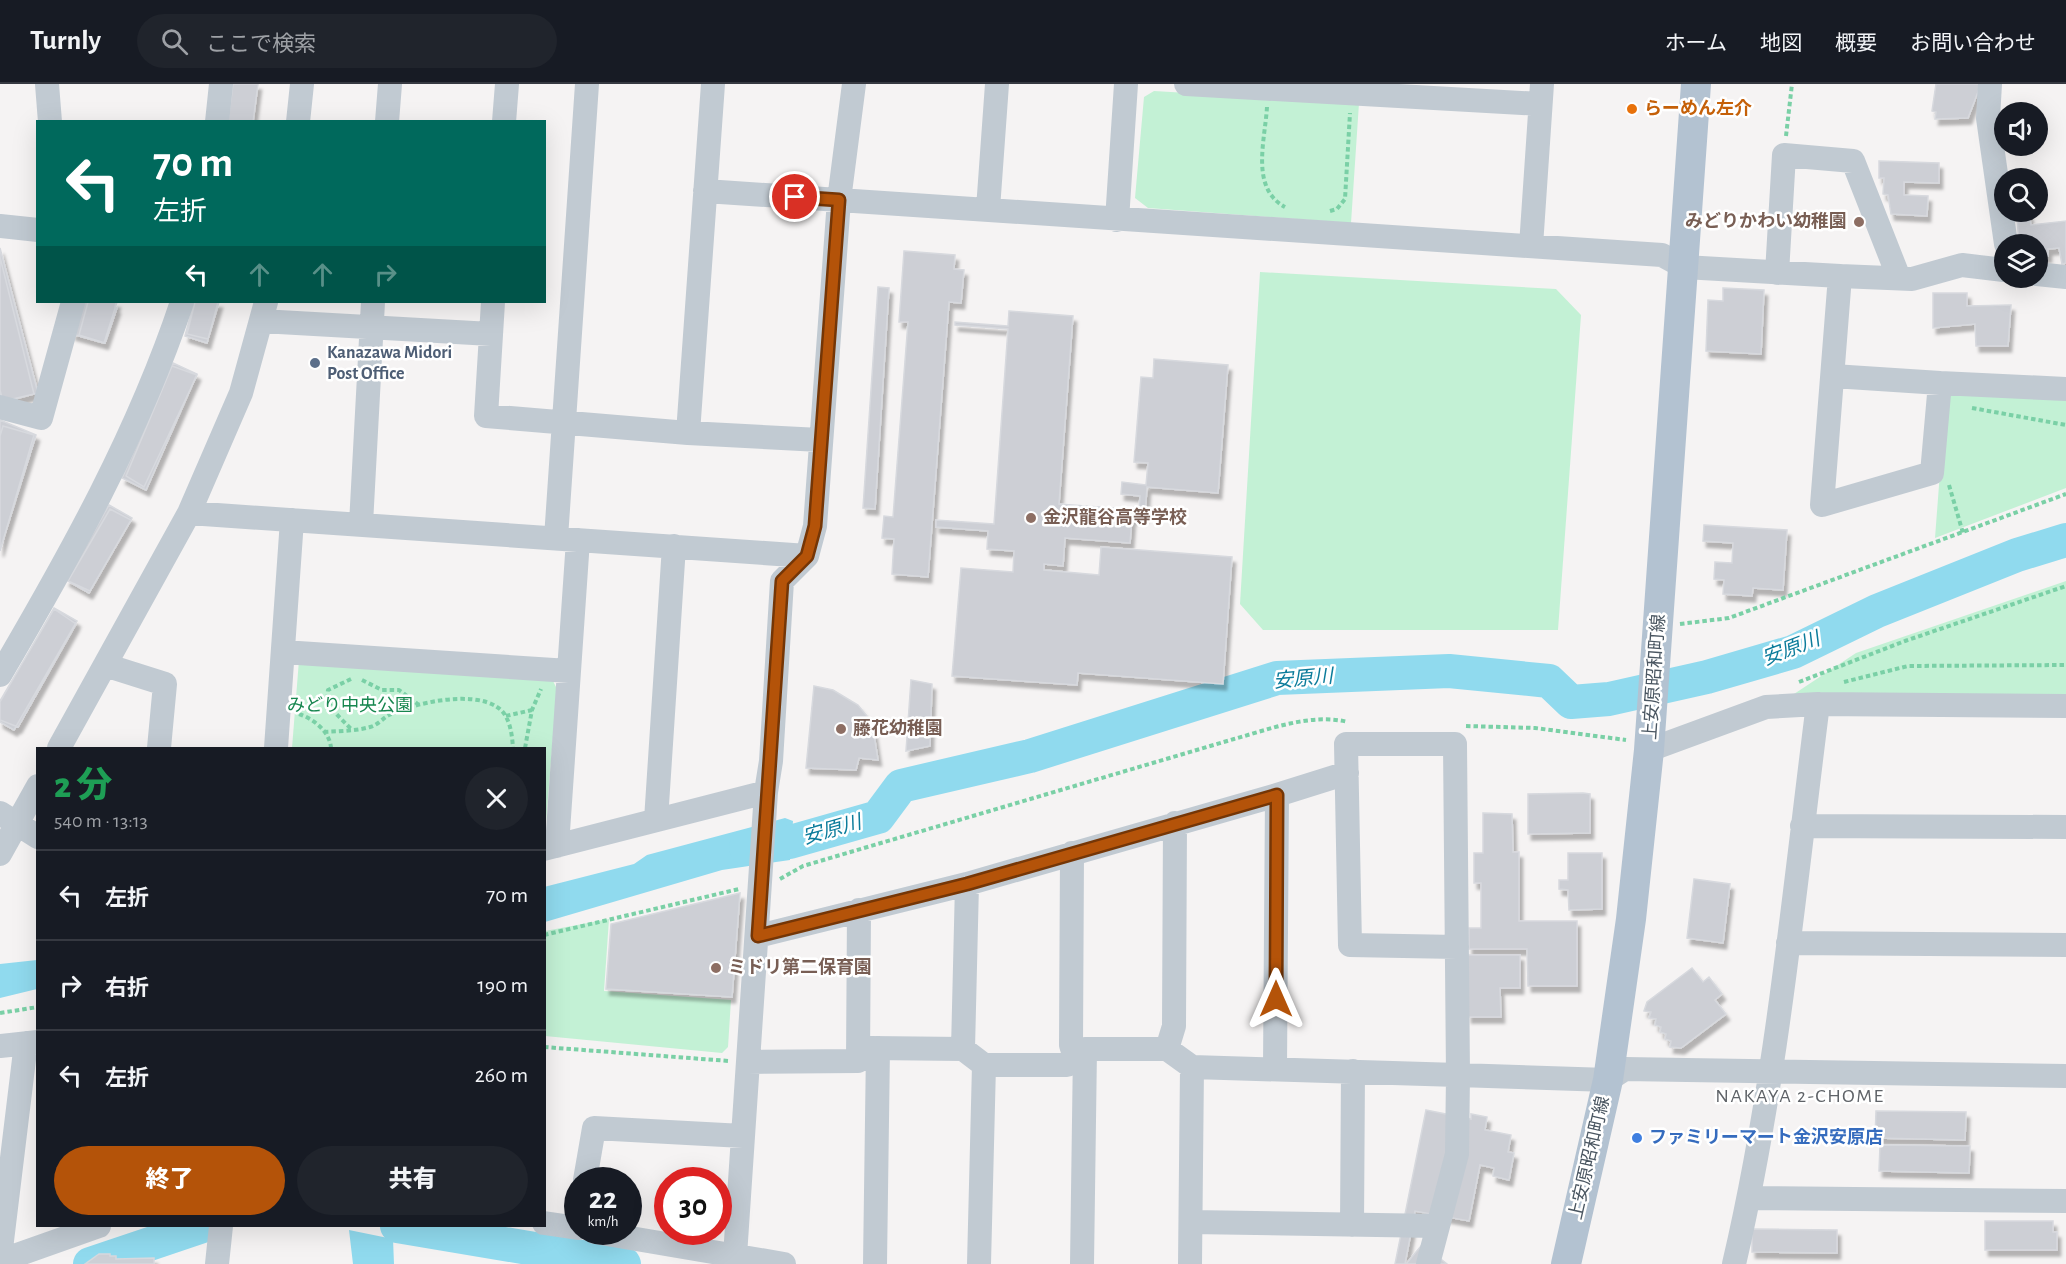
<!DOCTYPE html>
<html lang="ja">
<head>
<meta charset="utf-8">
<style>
	body { margin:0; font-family:"Alegreya Sans","Noto Sans JP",sans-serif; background:#20242c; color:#f1f3f6; height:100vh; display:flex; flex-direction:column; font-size:22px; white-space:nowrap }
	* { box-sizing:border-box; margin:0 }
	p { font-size:20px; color:#9ea1a6 }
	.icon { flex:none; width:33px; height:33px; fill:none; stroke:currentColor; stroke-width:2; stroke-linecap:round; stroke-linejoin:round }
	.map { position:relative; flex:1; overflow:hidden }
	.drawer { position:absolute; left:36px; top:663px; width:510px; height:480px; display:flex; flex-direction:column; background:#171b24; border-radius:0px; box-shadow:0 6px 24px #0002 }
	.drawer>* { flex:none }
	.guide { position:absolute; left:36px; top:36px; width:510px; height:183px; border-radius:0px; box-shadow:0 6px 24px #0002; background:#00695c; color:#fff; overflow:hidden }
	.fabs { position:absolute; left:1994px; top:18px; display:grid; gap:12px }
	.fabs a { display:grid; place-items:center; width:54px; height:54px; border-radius:50%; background:#171b24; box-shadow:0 6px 24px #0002; font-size:30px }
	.speed { position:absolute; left:564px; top:1083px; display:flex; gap:12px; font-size:30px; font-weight:700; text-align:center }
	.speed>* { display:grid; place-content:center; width:78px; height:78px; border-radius:50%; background:#171b24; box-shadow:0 6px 24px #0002; line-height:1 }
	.speed small { font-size:15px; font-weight:400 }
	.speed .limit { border:9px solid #d22; background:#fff; color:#111 }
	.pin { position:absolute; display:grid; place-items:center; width:51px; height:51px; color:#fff; margin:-26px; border:3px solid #fff; border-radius:50%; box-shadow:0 2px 6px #0007 }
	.me { position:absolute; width:66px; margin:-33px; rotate:0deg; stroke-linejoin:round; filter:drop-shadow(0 0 4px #0008) }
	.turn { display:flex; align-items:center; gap:21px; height:126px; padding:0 18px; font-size:27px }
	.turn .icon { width:78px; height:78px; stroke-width:2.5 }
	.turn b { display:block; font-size:42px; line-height:51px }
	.lanes { display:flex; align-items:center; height:57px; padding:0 18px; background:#0003; justify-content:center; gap:30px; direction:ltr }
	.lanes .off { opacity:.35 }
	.round { display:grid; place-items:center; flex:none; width:63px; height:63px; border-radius:32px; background:#20242c }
	.summary { display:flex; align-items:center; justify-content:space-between; height:102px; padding:0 18px }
	h1 { font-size:36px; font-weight:800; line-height:45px; color:#1e9e55 }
	.button { display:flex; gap:12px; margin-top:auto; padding:12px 18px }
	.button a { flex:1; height:69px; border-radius:36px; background:#b45309; color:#fff; font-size:24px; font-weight:800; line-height:69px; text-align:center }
	.button a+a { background:#20242c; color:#f1f3f6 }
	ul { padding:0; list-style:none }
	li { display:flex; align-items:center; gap:18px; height:90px; padding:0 18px; border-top:2px solid #363941 }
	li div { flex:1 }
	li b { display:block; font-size:22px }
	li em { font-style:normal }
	header { display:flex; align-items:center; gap:36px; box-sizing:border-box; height:84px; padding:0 30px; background:#171b24; border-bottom:2px solid #363941 }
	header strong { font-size:28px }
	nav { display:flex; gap:33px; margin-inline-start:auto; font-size:21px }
	.search { width:420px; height:54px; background:#20242c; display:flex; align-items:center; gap:15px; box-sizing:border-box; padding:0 21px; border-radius:33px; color:#9ea1a6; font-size:22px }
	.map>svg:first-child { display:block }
	.green { fill:#c3f1d5 }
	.water { fill:#90daee }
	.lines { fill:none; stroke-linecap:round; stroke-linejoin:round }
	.river { stroke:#90daee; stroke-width:34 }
	.building { fill:#cdcfd5; stroke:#d7d9de; stroke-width:1.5; filter:url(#shadow) }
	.path { stroke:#7ad0a6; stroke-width:4; stroke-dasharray:4.5 3; stroke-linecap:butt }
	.minor { stroke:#c1cad2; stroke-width:24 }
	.major { stroke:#b3c2d1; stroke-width:30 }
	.route-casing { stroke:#753606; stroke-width:15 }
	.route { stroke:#b45309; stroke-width:10 }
	.food-dot { fill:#e8710a; stroke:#fff; stroke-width:2 }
	.education-dot { fill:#8d6e63; stroke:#fff; stroke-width:2 }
	.service-dot { fill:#5c6f8a; stroke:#fff; stroke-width:2 }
	.shop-dot { fill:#3f7fe0; stroke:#fff; stroke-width:2 }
	.labels { text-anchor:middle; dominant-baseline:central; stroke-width:5; stroke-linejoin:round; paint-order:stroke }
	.food-label { font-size:18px; font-weight:bold; fill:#c56008; stroke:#fff; text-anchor:start }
	.education-label { font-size:18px; font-weight:bold; fill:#785e54; stroke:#fff; text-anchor:start }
	.service-label { font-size:18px; font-weight:bold; fill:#4e5e75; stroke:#fff; text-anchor:start }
	.street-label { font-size:18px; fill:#4a5661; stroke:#fff }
	.park-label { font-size:18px; fill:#17864f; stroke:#fff }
	.shop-label { font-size:18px; font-weight:bold; fill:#366cbe; stroke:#fff; text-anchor:start }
	.water-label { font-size:20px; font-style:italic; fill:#0c7c9b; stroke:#fff }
	.neighbourhood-label { font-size:20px; letter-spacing:1.5px; fill:#5f6368; stroke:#fff }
</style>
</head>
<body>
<header>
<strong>Turnly</strong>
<div class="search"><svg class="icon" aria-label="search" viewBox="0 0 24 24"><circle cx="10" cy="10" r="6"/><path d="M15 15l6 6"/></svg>ここで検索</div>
<nav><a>ホーム</a><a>地図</a><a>概要</a><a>お問い合わせ</a></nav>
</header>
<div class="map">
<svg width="2066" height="1180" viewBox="0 0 2066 1180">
	<defs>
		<filter id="shadow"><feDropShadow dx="3.5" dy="6" stdDeviation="1.5" flood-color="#0004"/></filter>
	</defs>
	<rect width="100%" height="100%" fill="#f5f3f3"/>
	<!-- green -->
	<path class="green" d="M1154,7L1359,19L1351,139L1148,124L1135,114L1144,13Z
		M1260,188L1556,205L1581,231L1558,546H1263L1240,520Z
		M1946,309L2066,316V404L1935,454Z
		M2066,497V611L1794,610L1856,569Z
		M299,576L552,595L557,605L545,750L544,664H292Z
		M609,835L604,907L731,916L728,963L722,969L545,952V847Z"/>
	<!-- water -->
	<path class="water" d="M785,734L793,737L790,776L722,786L545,838L544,803L634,780L647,771Z
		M37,876V905L0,914V880Z
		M349,1146L393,1155L394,1180H353Z"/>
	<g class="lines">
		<!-- river -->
		<path class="river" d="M746,764L790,758L878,733L901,702L1030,672L1277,594L1449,587L1549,597L1571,618L1609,615L1707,593L1793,568L1877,527L2017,471L2066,456
			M397,1142L624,1180
			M90,1180L203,1142"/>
	</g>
	<!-- building -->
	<path class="building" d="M233,0H258L253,38H228Z
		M1936,0H1981L1968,34L1935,35L1936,28L1932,27Z
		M1879,77L1939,79V99L1904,98V111L1928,112L1927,132L1891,130L1888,111L1883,110L1884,94H1879Z
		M2029,129L2031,141L2066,137V179L2062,180L2059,164L2048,165V172L2037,173V160H2019L2017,133Z
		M0,164L38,309L0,318Z
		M904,167L955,171L954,185L964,186L961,219L949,218L928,493L892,490L894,455L882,454L884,432L893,433L908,238H899Z
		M0,173L34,310L3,318L0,306Z
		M878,203L889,204L875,425L863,424Z
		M1723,204L1764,206L1761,270L1706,267L1708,216L1723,217Z
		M1933,209H1967V222L2011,221L2008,262H1976L1975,240L1933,244Z
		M81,218H117L104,259L72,250Z
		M88,218H116L115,223L117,224L105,259L79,251Z
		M194,218H218L207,259L185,252Z
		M195,218H219L208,255L187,250Z
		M1009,227L1073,232L1059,420L1139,426L1140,412L1121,410L1122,398L1146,401L1148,379L1134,378L1141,293L1153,294L1154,275L1228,281L1218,409L1147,403L1145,432L1132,434L1130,459L1065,454L1063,482L1044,480V486L1099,491L1101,463L1232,473L1223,600L1078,589L1077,601L952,592L961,484L1013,488L1014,467L987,465L988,447L936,443V436L994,440L1008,245L955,241V238L1008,242Z
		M173,279L197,290L146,406L122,394Z
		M172,282L197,291L144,403L126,392Z
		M0,336L36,351L0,466Z
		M3,342L34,351L0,467V352Z
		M109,421L132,434L89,509L66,496Z
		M110,425L131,436L90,507L68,497Z
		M1704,441L1787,446L1783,506L1753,504L1752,512L1723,510L1724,496L1714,495L1715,478L1732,479L1733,459L1703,457Z
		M54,524L77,537L14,646L0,638V618Z
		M54,525L76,540L18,643L0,636V617Z
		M911,596L932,600L930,662L906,667Z
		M814,602L833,606L858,621L872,638L878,676L859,674L856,686L806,684Z
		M1583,709L1590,710V749L1528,750V710Z
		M1483,729L1512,730L1513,768H1519V837H1577V902H1528L1527,865H1469V844H1481V799H1474V769H1483Z
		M1568,769H1602V825L1569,826L1568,806L1559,805V796H1568Z
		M1694,795L1730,800L1723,859L1687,854Z
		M740,809L732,913L606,905L611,840Z
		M1468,871H1520V904H1500L1501,933H1468Z
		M1692,884L1703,898L1709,893L1722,910L1715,916L1726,930L1681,964L1670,963L1671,957L1665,955L1666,950L1660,948L1661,943L1655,941L1656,935L1649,934L1651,928L1644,927L1647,918Z
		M1692,884L1703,898L1709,893L1722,910L1715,916L1726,930L1681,964L1670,963L1671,957L1665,955L1666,950L1660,948L1661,943L1655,941L1656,935L1649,934L1651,928L1644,927L1647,918Z
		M1426,1026L1471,1035V1030L1487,1033L1485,1046L1511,1051L1508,1068L1514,1069L1509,1096L1493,1092L1494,1084L1480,1081L1469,1137L1415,1127L1405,1180H1395Z
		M1876,1027L1966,1028L1965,1056L1875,1054Z
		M1880,1061L1970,1062L1969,1089L1879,1087Z
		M1985,1137H2053V1148H2057V1166H1985Z
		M1752,1145L1837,1146V1169L1752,1168Z
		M1421,1162L1437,1172L1447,1180H1406Z
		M99,1170H110V1172H116V1175L154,1174V1180H85Z"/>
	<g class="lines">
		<!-- path -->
		<path class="path" d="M1267,23C1265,57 1250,104 1285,123
			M1786,52L1792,0
			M1330,127L1337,125L1345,115L1350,29
			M1972,324L2066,341
			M1949,401L1963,449
			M1680,540L1729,534L2066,410
			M351,595L328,606C325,623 340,633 351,645
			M362,596L382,606H399L419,621
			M1799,598L1905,557L2066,502
			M1844,598L1908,582L2066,581
			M299,630C314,635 330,648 331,664
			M506,632L532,626
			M1466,642L1535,644L1626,656
			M324,648C339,647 356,647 370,643C378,641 383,634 389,631C414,619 472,606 497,623C510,631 512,650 513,664
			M525,664L532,626L541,605
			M780,795L803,782L1234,655C1270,645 1311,629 1348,638
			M544,851L739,805
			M0,929L38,923
			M544,963L729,977"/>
		<!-- minor -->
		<path class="minor" d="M47,0L50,38
			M713,0L688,349L820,356
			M1186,0L1540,20
			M1990,0L1988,34L2006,160
			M217,38L221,0
			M298,38L302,0
			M387,38L390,0
			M504,38L507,0
			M705,107L839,116L854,0
			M988,125L997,0
			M1117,136L1126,0
			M0,142L38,146
			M1531,162L1542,0
			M1777,189L1784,71L1853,77L1899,194
			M2037,190L2066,193
			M1840,192L1912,195L1962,181L2004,186
			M493,218L486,332L688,349
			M261,237L491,250
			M1833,292L1940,299
			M0,323L41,334L73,218
			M189,429L807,472
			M361,440L373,218
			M556,454L587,0
			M283,568L569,587
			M105,581L165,600L159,664
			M0,591C71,470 138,350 182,218
			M59,664L189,429L241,309L266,218
			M276,664L292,436
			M1649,666L1766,623L1818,620L2066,622
			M1277,711L1347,689
			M0,729L38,753
			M656,736L674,462
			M1802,742L2066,743
			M557,762L578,456
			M544,765L766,708L771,677L782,497L807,472L815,442L839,116L1662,171L1684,183L1840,192L1822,421L1932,389L1940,299L2066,305
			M1072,769L1071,961L1075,974
			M0,770L38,702
			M758,852L967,800L1277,711L1275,983
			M1788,859L2066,861
			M0,962L38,958
			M963,965L967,800
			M1167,965L1174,942L1175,739
			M858,977L859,826
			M748,978L858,977L871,964L963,965L984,981H1067L1085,965H1167L1192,983L1458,991L1455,660H1346L1350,861L1457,863
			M585,1096L594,1044L743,1052
			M1750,1114L2066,1117
			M1191,1138L1438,1142
			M544,1139L578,1144
			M1352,1141L1353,987
			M595,1148L784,1180
			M735,1172L766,708
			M0,1173L26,959
			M0,1177L99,1142
			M217,1180L221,1142
			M875,1180L878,964
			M979,1180L984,981
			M1082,1180L1085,965
			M1190,1180L1192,983
			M1428,1180L1457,1070L1458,991L1608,996L1625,985L2066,992
			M1734,1180C1777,996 1794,807 1818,620"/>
		<!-- major -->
		<path class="major" d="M1566,1180L1608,996L1631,835L1649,666L1696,0"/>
	</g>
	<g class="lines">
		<!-- route casing -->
		<g class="route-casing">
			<path id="route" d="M795,113L839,116L815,442L807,472L782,497L758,852L967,800L1277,711L1276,915"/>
		</g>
		<!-- route -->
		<use href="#route" class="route"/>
	</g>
	<!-- markers -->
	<circle class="food-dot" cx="1632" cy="25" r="6"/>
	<g class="education-dot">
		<circle cx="1859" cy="138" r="6"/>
		<circle cx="1031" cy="434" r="6"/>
		<circle cx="841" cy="645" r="6"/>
		<circle cx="716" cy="884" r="6"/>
	</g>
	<circle class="service-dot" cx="315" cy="279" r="6"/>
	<circle class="shop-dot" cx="1637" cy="1054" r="6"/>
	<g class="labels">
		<!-- food labels -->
		<g class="food-label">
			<text x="1644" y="25">らーめん左介</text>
		</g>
		<!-- education labels -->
		<g class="education-label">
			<text x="1847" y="138" text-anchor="end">みどりかわい幼稚園</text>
			<text x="1043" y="434">金沢龍谷高等学校</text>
			<text x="853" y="645">藤花幼稚園</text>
			<text x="728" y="884">ミドリ第二保育園</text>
		</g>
		<!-- service labels -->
		<g class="service-label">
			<text x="327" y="269">Kanazawa Midori<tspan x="327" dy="21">Post Office</tspan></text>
		</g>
		<!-- street labels -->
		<g class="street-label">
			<text transform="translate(1655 593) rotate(-86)">上安原昭和町線</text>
			<text transform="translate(1590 1074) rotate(-77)">上安原昭和町線</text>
		</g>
		<!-- park labels -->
		<g class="park-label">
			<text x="350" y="622">みどり中央公園</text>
		</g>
		<!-- shop labels -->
		<g class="shop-label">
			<text x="1649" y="1054">ファミリーマート金沢安原店</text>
		</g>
		<!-- water labels -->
		<g class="water-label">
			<text transform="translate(1791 565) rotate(-21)">安原川</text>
			<text transform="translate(1303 595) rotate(-5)">安原川</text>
			<text transform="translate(832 746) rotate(-16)">安原川</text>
		</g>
		<!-- neighbourhood labels -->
		<g class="neighbourhood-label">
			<text x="1800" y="1012">NAKAYA 2-CHOME</text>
		</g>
	</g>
</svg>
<div class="fabs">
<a><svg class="icon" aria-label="sound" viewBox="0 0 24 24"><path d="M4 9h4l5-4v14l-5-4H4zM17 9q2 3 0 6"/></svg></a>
<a><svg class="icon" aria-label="search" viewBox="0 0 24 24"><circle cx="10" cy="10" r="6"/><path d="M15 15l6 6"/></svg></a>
<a><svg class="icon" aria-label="layers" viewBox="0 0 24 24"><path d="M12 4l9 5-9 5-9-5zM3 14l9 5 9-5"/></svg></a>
</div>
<div class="speed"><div>22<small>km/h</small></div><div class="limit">30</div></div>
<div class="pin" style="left:795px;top:113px;background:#d93025"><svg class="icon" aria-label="arrive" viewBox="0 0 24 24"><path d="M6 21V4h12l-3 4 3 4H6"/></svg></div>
<svg class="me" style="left:1276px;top:915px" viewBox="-20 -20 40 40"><path d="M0-17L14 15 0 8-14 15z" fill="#b45309" stroke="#fff" stroke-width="4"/></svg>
<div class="guide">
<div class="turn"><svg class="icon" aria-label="left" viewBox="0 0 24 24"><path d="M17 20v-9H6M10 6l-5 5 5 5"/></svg><div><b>70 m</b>左折</div></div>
<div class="lanes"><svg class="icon" aria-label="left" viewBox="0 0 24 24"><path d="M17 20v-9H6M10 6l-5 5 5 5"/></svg><svg class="icon off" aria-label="ahead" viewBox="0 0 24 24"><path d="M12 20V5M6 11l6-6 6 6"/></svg><svg class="icon off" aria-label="ahead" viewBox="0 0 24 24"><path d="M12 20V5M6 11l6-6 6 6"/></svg><svg class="icon off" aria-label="right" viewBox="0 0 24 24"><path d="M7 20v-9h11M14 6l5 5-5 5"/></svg></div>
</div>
<section class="drawer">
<div class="summary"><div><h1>2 分</h1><p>540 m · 13:13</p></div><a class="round"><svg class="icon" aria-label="close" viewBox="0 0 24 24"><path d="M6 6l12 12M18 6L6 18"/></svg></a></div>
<ul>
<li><svg class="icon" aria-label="left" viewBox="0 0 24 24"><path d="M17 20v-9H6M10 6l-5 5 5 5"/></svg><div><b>左折</b></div><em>70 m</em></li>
<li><svg class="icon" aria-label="right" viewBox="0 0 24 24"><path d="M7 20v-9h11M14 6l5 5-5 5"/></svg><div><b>右折</b></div><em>190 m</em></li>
<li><svg class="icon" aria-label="left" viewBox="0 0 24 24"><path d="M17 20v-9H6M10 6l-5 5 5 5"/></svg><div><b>左折</b></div><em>260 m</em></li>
</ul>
<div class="button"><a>終了</a><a>共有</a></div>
</section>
</div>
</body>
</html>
